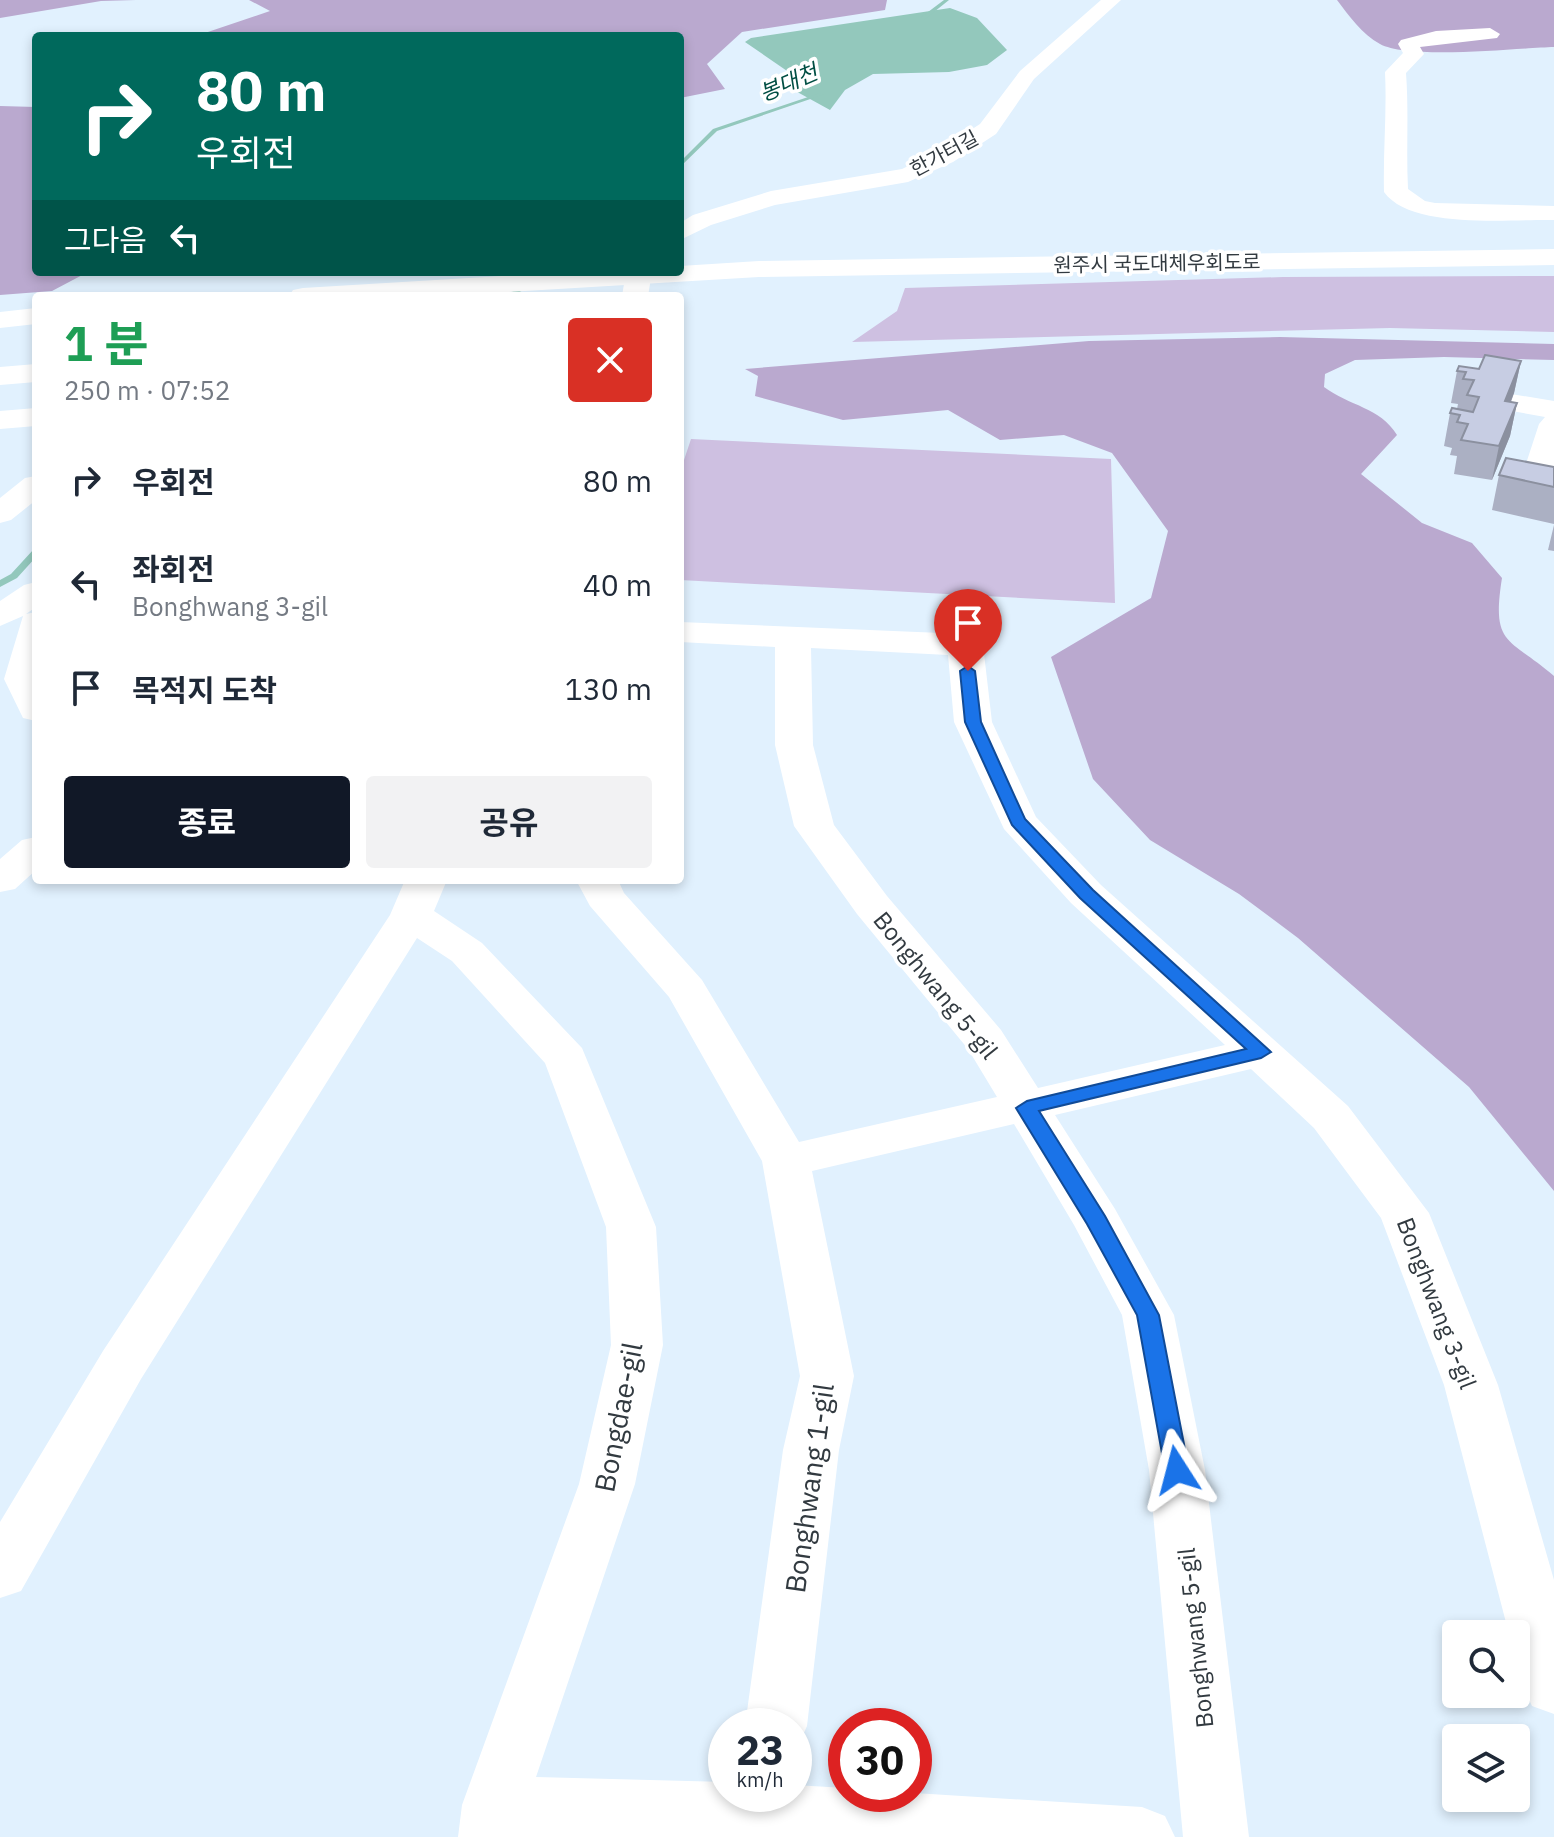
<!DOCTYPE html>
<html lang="ko">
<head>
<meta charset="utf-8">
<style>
	body { margin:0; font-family:"IBM Plex Sans","Noto Sans KR",sans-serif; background:#f2f2f3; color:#1f2937; height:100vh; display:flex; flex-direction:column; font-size:30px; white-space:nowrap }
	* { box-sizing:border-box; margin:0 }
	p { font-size:26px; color:#747a83 }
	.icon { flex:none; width:44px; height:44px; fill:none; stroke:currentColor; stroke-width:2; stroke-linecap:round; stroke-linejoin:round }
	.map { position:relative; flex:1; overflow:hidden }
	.sheet { position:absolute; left:32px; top:292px; width:652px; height:592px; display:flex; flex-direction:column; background:#fff; border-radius:8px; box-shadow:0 4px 12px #0003 }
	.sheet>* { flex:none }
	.banner { position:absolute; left:32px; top:32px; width:652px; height:244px; border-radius:8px; box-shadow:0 4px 12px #0003; background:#00695c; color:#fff; overflow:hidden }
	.fabs { position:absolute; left:1442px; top:1620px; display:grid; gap:16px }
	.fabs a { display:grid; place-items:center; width:88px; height:88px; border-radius:8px; background:#fff; box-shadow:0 4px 12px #0003; font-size:40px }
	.speed { position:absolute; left:708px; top:1708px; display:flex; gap:16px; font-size:40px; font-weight:700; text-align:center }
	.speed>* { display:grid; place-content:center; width:104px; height:104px; border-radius:50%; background:#fff; box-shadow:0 4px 12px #0003; line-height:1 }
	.speed small { font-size:20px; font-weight:400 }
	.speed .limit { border:12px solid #d22; background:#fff; color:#111 }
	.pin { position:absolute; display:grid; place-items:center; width:68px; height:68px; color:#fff; margin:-82px -34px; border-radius:50% 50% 50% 0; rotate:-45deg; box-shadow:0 0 8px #0007 }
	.pin .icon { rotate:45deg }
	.me { position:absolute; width:88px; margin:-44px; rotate:351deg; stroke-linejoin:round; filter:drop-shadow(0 0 6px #0008) }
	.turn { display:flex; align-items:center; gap:28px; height:168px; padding:0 32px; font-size:36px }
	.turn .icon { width:104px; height:104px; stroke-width:2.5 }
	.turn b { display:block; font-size:56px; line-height:68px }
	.then { display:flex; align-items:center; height:76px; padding:0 32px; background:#0003; gap:16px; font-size:30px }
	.round { display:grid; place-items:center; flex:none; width:84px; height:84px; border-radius:8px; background:#f2f2f3 }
	.summary { display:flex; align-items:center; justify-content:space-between; height:136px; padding:0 32px }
	h1 { font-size:48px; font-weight:700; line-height:60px; color:#1e9e55 }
	.button { display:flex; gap:16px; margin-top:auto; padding:16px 32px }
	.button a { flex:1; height:92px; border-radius:8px; background:#111827; color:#fff; font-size:32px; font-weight:700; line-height:92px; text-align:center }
	.button a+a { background:#f2f2f3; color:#1f2937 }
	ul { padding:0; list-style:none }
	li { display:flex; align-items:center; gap:24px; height:104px; padding:0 32px }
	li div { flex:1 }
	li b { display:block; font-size:30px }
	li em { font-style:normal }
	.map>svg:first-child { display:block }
	.green { fill:#cec0e1 }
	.forest { fill:#baa9cf }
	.water { fill:#93c8bc }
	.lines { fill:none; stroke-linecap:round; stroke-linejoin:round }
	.stream { fill:#93c8bc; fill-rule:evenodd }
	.minor { fill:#fff; fill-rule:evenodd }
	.highway { fill:#fff; fill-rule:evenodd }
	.wall { fill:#abb0c3 }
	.shaded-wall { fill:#8b909f }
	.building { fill:#c7cde3; stroke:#8b909f; stroke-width:2 }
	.route { fill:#1a73e8; stroke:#114b97; stroke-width:2 }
	.labels { text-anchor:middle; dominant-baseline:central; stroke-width:7; stroke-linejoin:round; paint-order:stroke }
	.far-street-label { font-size:20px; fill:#323a40; stroke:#fff }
	.far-water-label { font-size:22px; font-style:italic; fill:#004e43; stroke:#fff }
	.street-label { font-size:24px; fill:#323a40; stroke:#fff }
	.near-street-label { font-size:28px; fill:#323a40; stroke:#fff }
</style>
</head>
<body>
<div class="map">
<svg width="1554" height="1837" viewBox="0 0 1554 1837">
	<rect width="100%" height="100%" fill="#e1f1fe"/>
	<!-- green -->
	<path class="green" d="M1554,276V332L1390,328L852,342L897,311L905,288L1283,277Z
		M691,439L1111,459L1115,603L680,580V472Z"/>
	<!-- forest -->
	<path class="forest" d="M0,0H136L101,1L0,18Z
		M249,0H887L885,10L742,32L707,64L725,89L680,98V36H196L270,11Z
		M1337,0H1554V47C1517,48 1409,60 1380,44C1362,34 1349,16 1337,0Z
		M0,106L36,107V272H88L52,291L0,295Z
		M1280,337L1554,344V360L1444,357L1355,360L1325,374L1324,387C1349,406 1380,407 1397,435L1361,474L1422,523L1472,543L1502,578C1491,647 1509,637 1554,676V1191L1469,1087L1298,938L1239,894L1150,840L1093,779L1051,657L1151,598L1168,531L1112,453L1064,435L1000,440L948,410L843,420L755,396L758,376L745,369L1089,341Z"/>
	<!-- water -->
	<path class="water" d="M950,8L977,18L1007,50L987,65L949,72L873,74L845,90L830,110L790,88L806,84L745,42L751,38Z"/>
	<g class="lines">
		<!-- stream -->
		<path class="stream" d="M944,0H949L924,20H920V18Z
			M820,93L825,94L717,131L680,167V162L713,129Z
			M527,285L532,286L511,296H502Z
			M36,549V557L17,578L0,587V580L11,574L33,550Z"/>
		<!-- minor -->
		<path class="minor" d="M1101,0H1121L1034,79L996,134L953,162L908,182L775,205L711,225L680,240V223L693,215L771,191L902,169L937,152L980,124L1020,71Z
			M1490,28L1500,34L1497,38L1420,47L1424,54L1406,73C1409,112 1406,150 1408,189L1425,201L1435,203L1554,206V220C1511,219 1411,230 1384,192C1383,151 1387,112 1385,72L1403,53L1398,44L1401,40L1436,31Z
			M626,272H652L648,296H622Z
			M36,364V382L0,385V367Z
			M1511,394L1554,401V494L1525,489L1520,482L1539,424L1545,417L1501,409L1496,403L1501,397Z
			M36,408V426L0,429V411Z
			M36,476V500L11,520L0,523V498L25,478Z
			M36,582V607L26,614L36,612V721L23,718L4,679L23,616L0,626V601L24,585Z
			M680,622L965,634L977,638L983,645L992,722L1036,817L1101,885L1348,1106L1429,1213L1498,1385L1554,1580V1714L1532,1706C1521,1682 1516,1661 1516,1634H1509L1444,1385L1381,1218L1314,1128L1251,1069L1055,1115L1115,1209L1174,1315L1205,1470L1249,1837H1183L1149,1470L1122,1315L1074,1225L1014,1124L812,1171L854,1376L839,1450L807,1726L798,1746L794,1747V1726H745L783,1450L800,1376L762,1161L669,997L590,906L576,880H618L624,893L702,980L799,1142L997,1097L968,1049L857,914L794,826L775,745V647L680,642ZM811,648L948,655L954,722L1004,829L1071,903L1225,1045L1038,1088L1001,1030L887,896L834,825L813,745Z
			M36,837V870L15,889L0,892V859L22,840Z
			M405,880H447L434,911L482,943L582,1048L656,1227L663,1345L635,1484L536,1777L726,1782V1794H794V1785L846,1788V1794L914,1793L1142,1807L1165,1816L1175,1837H458L462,1805L579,1484L611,1345L606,1227L545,1063L452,961L417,938L141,1379L21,1591L0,1598V1522L103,1351L390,915Z"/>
		<!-- highway -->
		<path class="highway" d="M1554,249V265L759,277L442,296H289L293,290L303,288L570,272H680V266L759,261Z
			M36,308V324L0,328V312Z"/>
	</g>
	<!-- wall -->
	<path class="wall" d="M1521,361L1514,393L1511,402L1517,403L1510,436L1492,480L1454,474L1457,456L1450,455L1452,448L1444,446L1450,413L1457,409L1458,404L1451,403L1457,371L1479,369Z
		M1554,467V524L1492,510L1499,475Z
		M1554,525V551L1548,550Z"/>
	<!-- shaded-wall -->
	<path class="shaded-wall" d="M1521,361L1514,393L1498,434L1505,401Z
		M1517,403L1510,436L1492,480L1499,446Z"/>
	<!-- building -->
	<path class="building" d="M1485,355L1521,361L1505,401L1517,403L1499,446L1461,440L1468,424L1457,422L1460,415L1450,413L1452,408L1473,412L1479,397L1467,395L1474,380L1463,379L1466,372L1457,371L1459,366L1479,369Z
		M1506,458L1554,467V487L1499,475Z"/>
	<!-- route -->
	<path class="route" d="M968,666L975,671L981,722L1025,819L1093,890L1271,1052L1261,1058L1039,1111L1105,1216L1159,1315L1189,1470L1186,1477L1177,1480L1168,1477L1165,1470L1137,1315L1087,1224L1016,1108L1027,1101L1246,1049L1080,898L1012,825L965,722L960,671Z"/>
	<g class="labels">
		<!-- far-street labels -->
		<g class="far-street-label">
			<text transform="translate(944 153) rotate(-28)">한가터길</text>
			<text transform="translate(1157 263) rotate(-1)">원주시 국도대체우회도로</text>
		</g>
		<!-- far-water labels -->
		<g class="far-water-label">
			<text transform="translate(788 82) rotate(-23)">봉대천</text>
		</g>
		<!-- street labels -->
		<g class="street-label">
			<text transform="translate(936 985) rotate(51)">Bonghwang 5-gil</text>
			<text transform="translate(1437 1303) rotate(69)">Bonghwang 3-gil</text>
			<text transform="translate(1195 1638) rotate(-96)">Bonghwang 5-gil</text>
		</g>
		<!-- near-street labels -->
		<g class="near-street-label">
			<text transform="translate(618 1417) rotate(-79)">Bongdae-gil</text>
			<text transform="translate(809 1488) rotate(-82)">Bonghwang 1-gil</text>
		</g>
	</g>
</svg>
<div class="fabs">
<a><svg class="icon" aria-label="search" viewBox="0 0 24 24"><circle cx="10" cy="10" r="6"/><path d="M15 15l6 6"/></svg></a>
<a><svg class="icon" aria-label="layers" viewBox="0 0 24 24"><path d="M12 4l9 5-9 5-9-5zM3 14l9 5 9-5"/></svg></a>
</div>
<div class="speed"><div>23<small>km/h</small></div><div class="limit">30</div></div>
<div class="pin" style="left:968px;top:671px;background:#d93025"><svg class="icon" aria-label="arrive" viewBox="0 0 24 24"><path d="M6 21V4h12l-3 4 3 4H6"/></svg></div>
<svg class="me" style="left:1177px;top:1470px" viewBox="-20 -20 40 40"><path d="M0-17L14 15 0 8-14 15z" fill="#1a73e8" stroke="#fff" stroke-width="4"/></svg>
<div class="banner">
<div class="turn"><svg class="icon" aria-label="right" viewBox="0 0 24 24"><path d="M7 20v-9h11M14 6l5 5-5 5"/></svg><div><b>80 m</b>우회전</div></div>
<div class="then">그다음<svg class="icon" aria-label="left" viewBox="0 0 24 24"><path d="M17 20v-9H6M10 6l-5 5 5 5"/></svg></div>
</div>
<section class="sheet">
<div class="summary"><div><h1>1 분</h1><p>250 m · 07:52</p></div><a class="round" style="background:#d93025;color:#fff"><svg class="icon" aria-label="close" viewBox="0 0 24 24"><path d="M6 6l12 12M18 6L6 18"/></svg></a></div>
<ul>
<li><svg class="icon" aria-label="right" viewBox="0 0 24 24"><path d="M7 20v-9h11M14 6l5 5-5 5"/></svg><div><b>우회전</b></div><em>80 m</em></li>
<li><svg class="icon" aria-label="left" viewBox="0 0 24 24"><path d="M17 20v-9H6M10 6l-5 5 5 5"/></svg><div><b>좌회전</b><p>Bonghwang 3-gil</p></div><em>40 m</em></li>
<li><svg class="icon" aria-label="arrive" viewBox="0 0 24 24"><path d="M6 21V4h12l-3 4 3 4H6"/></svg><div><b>목적지 도착</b></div><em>130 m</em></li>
</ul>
<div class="button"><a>종료</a><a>공유</a></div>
</section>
</div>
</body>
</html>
